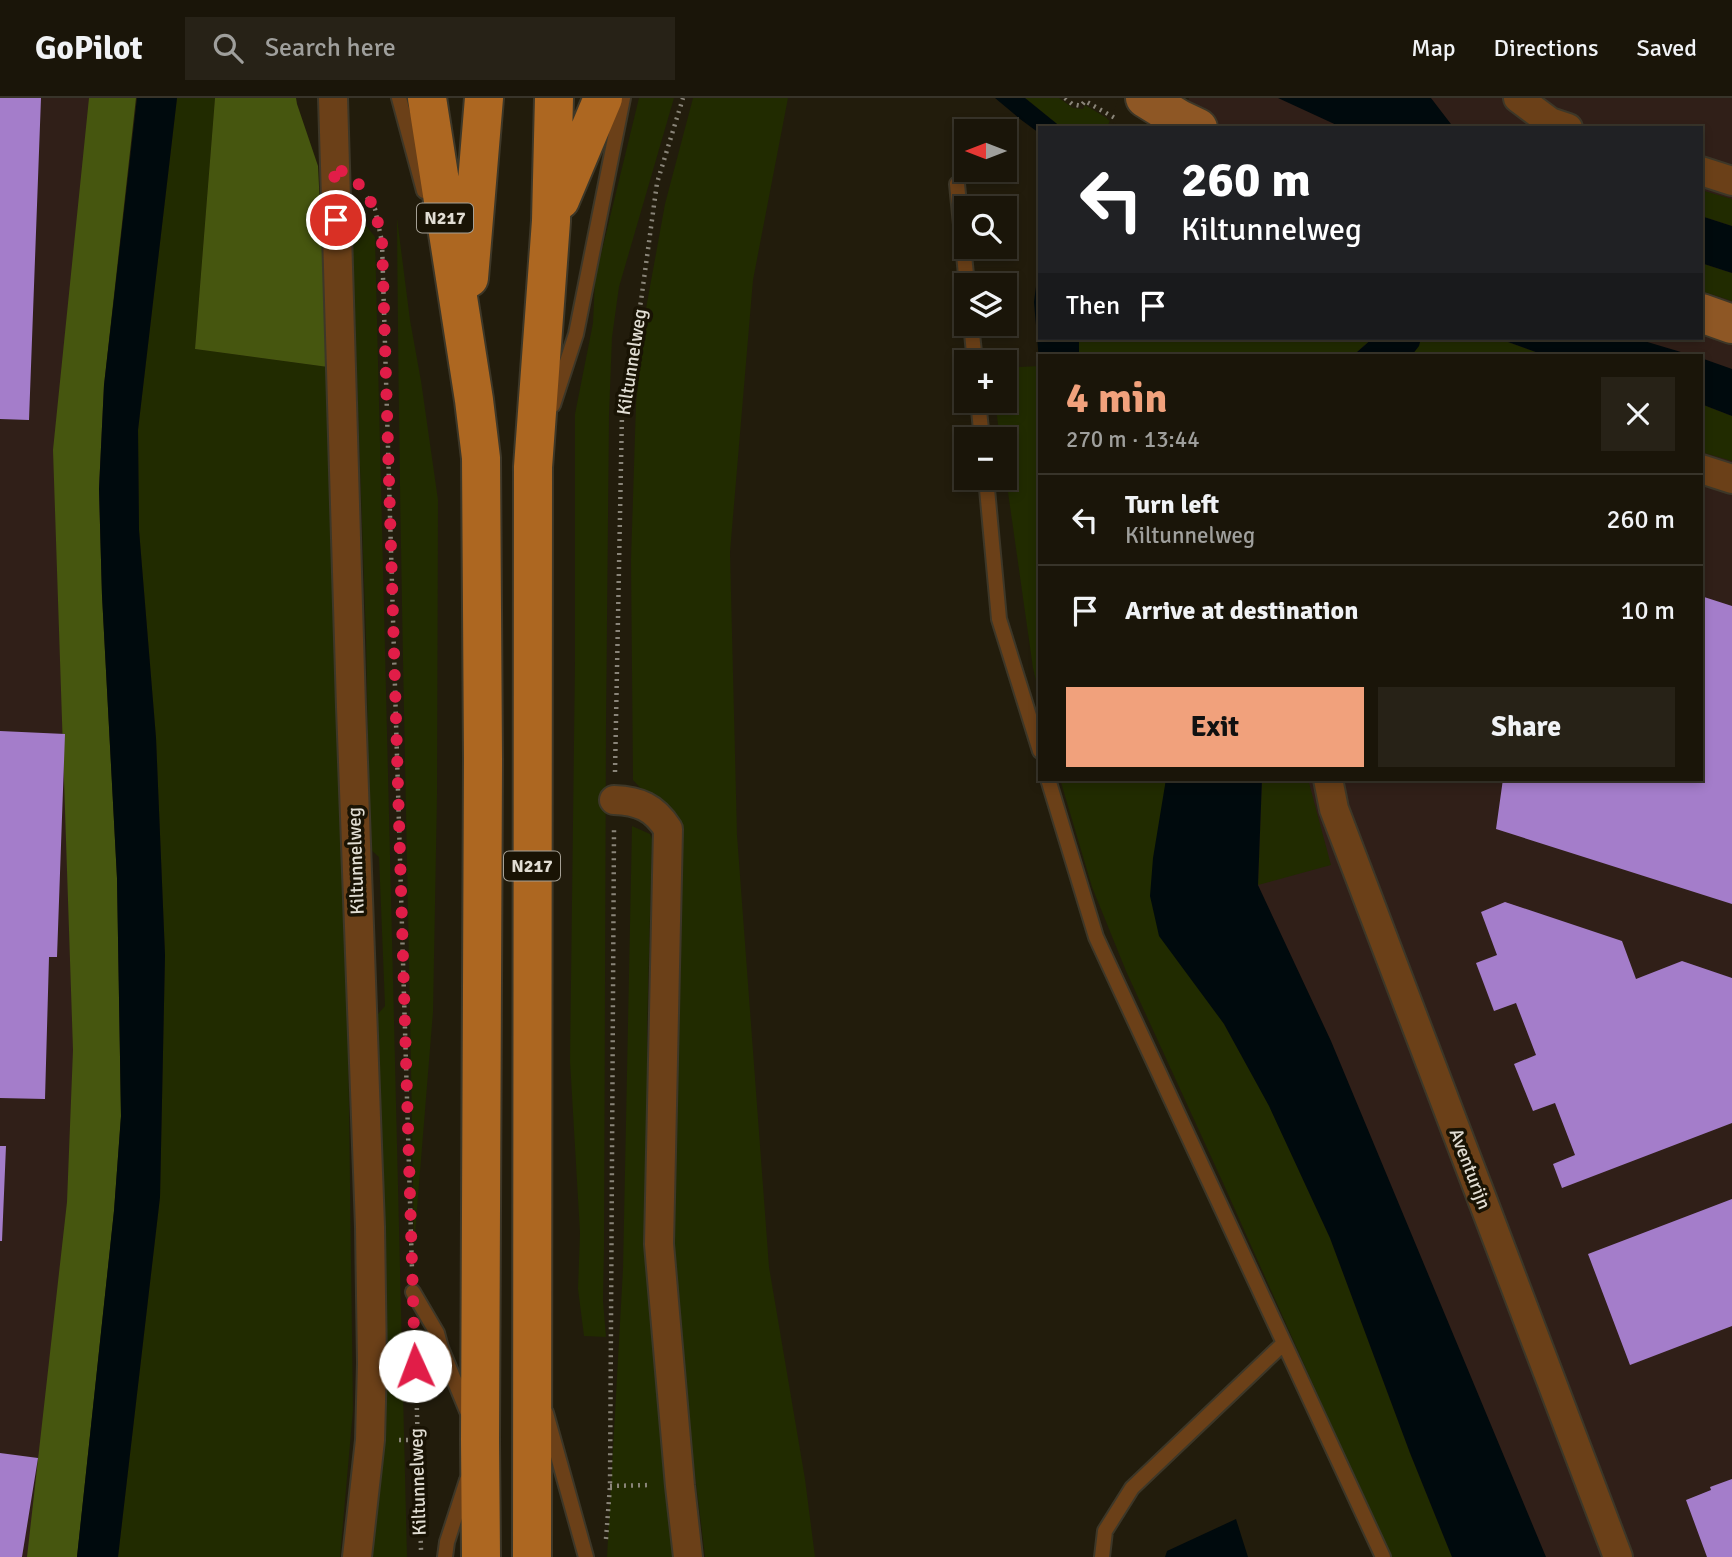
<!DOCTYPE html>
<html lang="en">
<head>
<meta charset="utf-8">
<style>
	body { margin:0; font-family:Signika,sans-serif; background:#272217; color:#f1f3f6; height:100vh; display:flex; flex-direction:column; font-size:26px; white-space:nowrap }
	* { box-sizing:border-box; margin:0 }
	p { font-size:23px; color:#9f9f9c }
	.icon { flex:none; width:38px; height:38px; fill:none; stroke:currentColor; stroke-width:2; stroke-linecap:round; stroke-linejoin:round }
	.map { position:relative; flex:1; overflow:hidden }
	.side { position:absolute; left:1038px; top:256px; width:665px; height:427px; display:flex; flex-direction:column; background:#1a1509; border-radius:0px; box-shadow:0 4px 10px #0003,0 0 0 2px #38342a }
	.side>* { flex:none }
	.banner { position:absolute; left:1038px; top:28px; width:665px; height:214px; border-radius:0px; box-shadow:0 4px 10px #0003,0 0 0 2px #38342a; background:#202124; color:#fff; overflow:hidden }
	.needle { width:46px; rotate:270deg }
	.tools { position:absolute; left:954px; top:21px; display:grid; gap:14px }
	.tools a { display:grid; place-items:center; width:63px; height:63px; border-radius:0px; background:#1a1509; box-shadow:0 4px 10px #0003,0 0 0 2px #38342a; font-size:35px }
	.pin { position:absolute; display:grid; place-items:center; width:60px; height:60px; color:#fff; margin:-30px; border:4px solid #fff; border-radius:50%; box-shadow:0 2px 7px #0007 }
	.me { position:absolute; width:77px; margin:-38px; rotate:358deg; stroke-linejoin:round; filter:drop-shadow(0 0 5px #0008) }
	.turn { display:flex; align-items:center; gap:24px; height:147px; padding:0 28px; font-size:32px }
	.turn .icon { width:91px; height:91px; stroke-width:2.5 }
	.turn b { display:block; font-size:49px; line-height:60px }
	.then { display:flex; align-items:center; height:66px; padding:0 28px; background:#0003; gap:14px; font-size:26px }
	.round { display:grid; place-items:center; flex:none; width:74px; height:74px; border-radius:0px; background:#272217 }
	.summary { display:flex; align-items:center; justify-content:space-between; height:119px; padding:0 28px }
	h1 { font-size:42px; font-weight:800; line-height:52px; color:#f1a17c }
	.action { display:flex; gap:14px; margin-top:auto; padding:14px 28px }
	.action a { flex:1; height:80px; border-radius:0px; background:#f1a17c; color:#111; font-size:28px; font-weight:800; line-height:80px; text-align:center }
	.action a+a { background:#272217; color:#f1f3f6 }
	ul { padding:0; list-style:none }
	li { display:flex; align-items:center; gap:21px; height:91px; padding:0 28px; border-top:2px solid #38342a }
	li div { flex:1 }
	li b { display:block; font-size:26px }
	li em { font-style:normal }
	header { display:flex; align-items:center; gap:42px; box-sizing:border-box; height:98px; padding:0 35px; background:#1a1509; border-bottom:2px solid #38342a }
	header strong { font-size:33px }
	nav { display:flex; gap:38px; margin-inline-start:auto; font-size:24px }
	.search { width:490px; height:63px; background:#272217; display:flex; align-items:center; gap:18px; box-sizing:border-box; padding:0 24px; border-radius:0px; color:#9f9f9c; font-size:26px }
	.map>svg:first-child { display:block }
	.industrial { fill:#301f18 }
	.green { fill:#212b00 }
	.forest { fill:#46560f }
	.water { fill:#000a0d }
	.pier { fill:#221c0c }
	.building { fill:#a47dca }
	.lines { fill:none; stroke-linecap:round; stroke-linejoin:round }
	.lane-casing { stroke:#3d3728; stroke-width:18 }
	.street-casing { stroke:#3d3728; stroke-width:32 }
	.secondary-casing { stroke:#3d3728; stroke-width:42 }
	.primary-casing { stroke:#3d3728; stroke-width:42 }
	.path { stroke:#8a8579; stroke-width:4.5; stroke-dasharray:2 5; stroke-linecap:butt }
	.lane { stroke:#6b4018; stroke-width:14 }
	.street { stroke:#6b4018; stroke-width:28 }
	.secondary { stroke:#8e5725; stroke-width:38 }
	.primary { stroke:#ad6721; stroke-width:38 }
	.route { stroke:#e11d48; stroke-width:12; stroke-dasharray:0 21.6 }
	.labels { text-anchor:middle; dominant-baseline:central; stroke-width:7; stroke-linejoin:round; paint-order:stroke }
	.shield { fill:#191304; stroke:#a5a095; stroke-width:2 }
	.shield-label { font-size:18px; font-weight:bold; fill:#e1ddd3 }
	.street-label { font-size:19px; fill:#e1ddd3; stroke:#191304 }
</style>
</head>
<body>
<header>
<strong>GoPilot</strong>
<div class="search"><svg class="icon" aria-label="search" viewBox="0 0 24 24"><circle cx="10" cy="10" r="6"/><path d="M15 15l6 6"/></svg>Search here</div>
<nav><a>Map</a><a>Directions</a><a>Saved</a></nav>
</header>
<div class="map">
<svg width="1732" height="1459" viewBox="0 0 1732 1459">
	<rect width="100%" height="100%" fill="#221c0c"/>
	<!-- industrial -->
	<path class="industrial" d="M0,0H116L63,1459H0Z
		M1170,0H1732V1459H1520L1203,681H1701V257H1065L1060,240H1701V30H1155Z"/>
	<!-- green -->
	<path class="green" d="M177,0H215L195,251L328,269L348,934L353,1312L340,1459H118L160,1099L165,857L156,640L139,432L138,332Z
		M639,0H674L619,189L612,239L609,317L606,626L604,1151L603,1203L606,1239L584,1238L578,1191L580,1135L570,963L575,564V316L593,225L595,181Z
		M693,0H788L753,182L730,454L737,737L769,1169L805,1381L815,1459H705C693,1356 678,1252 674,1148L680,808L648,698L633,682L631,462L636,306L645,216L665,106Z
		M1025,0H1059L1073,10L1083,11L1085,7L1110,22L1107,30H1062Z
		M1701,92L1732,101V128L1701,118Z
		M351,108L375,139L407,1459H368L384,1189L377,917L385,908L379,759L370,751L366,541Z
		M397,120L410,222L421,283L438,402L437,697L433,914L414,1148C409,805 399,462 397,120Z
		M1701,165L1732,175V203L1701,193Z
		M1079,240H1373L1357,254V257H1079Z
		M1421,240H1497L1544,257H1412L1418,248Z
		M1039,268H1040L1039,596L1033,570L1005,373L1004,341H1000L995,303H1004L1005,270Z
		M1701,306L1732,318V363L1701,354Z
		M1060,681H1166L1165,688L1224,926L1269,1007L1330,1140L1410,1355L1452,1459H1390L1224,1087L1126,873L1092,789Z
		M1262,681H1308L1331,767L1258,787Z
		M632,728L650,736L652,741L647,933L648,1132L677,1459H607L623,1171Z"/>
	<!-- forest -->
	<path class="forest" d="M89,0H136L104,287L99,391L102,497L117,780L121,1018L114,1113L77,1459H27L67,1104L73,952L53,352Z
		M215,0H296L297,6L318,68L328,269L195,251Z"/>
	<!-- water -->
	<path class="water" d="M137,0H177L138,332L139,432L156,640L165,857L160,1099L118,1459H77L114,1113L121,1018L117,780L102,497L99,391L104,287Z
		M995,0H1025L1062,30H1040L1039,35L1020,21Z
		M1278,0H1431L1454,30H1343Z
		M1701,118L1732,128V175L1701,165Z
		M1039,165L1040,240H1079V257H1040L1039,262L1034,204Z
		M1373,240H1421L1419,248L1412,257H1357V254Z
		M1497,240H1634L1691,257H1544Z
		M1701,260L1732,271V318L1701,306Z
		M1166,681H1262L1258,787L1331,943L1546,1459H1452L1410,1355L1330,1140L1269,1008L1224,926L1159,838L1150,798L1153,760Z
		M1236,1421L1248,1459H1165L1167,1453Z"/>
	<!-- pier -->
	<path class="pier" d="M1118,0H1189L1176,30H1122L1107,21L1110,13L1114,12Z"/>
	<!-- building -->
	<path class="building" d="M0,0H41L29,322L0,321Z
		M1701,498L1732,508V806L1496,731L1503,681H1701Z
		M0,633L65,636L57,859H49L45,1001L0,1000Z
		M1505,804L1622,843L1636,881L1682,863L1732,880V1025L1562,1090L1553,1066L1575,1057L1555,1005L1533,1013L1514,966L1536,957L1516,905L1494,913L1476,865L1497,857L1481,814Z
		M0,1048H6L2,1143H0Z
		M1732,1101V1228L1630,1267L1588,1156Z
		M0,1355L38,1360L22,1459H0Z
		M1732,1381V1459H1707L1686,1402L1711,1392L1710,1389Z"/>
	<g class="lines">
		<!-- lane casing -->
		<g class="lane-casing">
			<path id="lane" d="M399,0L424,93
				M957,86L967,187
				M971,226L975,264
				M978,303L982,341
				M553,307L576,236L623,0
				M986,380L999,521L1040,653
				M1048,681L1096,839L1284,1245
				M413,1194L437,1235L441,1250L467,1313
				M546,1315L586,1459
				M445,1459L447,1444L467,1382
				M1102,1459L1105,1433L1132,1390L1284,1245L1383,1459"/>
		</g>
		<!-- street casing -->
		<g class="street-casing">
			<path id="street" d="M333,0L351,609L370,1129L372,1265L370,1342L357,1459
				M1518,0L1550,24L1568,30
				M1701,73L1732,83
				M1701,371L1732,381
				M1328,681L1334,711L1618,1459
				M614,702C639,703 654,709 668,731L659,1146L680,1388L688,1459"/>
		</g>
		<!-- secondary casing -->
		<g class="secondary-casing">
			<path id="secondary" d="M1145,0L1179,21L1198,30
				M1701,215L1732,226"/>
		</g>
		<!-- primary casing -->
		<g class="primary-casing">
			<path id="primary" d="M427,0L474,302L481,360L483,661L480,1342L481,1459
				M560,102L603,0
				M469,180L484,0
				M532,1459L533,369L551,123L554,0"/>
		</g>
		<!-- path -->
		<path class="path" d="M1065,0L1072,6L1081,8L1085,3L1115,20
			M367,99L375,111L382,144L412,1172
			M615,674L622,315L641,203L657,85L683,0
			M415,1247L421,1452
			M399,1342H417
			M610,1388L651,1387
			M606,1441L610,1388L614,732"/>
		<!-- lane -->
		<use href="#lane" class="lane"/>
		<!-- street -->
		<use href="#street" class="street"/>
		<!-- secondary -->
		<use href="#secondary" class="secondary"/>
		<!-- primary -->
		<use href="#primary" class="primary"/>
	</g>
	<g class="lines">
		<!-- route -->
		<path class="route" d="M336,122L334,67L361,88L375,111L382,144L415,1268"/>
	</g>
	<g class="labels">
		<!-- shield labels -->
		<g class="shield">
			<rect x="417" y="105.5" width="56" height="29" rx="5"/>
			<rect x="504" y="753.5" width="56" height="29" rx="5"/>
		</g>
		<g class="shield-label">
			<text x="445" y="120">N217</text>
			<text x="532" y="768">N217</text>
		</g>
		<!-- street labels -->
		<g class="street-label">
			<text transform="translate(632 264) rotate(-81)">Kiltunnelweg</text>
			<text transform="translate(356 763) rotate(-92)">Kiltunnelweg</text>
			<text transform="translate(1470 1071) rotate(69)">Aventurijn</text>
			<text transform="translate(418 1384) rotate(-92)">Kiltunnelweg</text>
		</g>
	</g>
</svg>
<div class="tools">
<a><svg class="needle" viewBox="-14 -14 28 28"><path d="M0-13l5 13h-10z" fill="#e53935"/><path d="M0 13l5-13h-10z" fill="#9f9f9c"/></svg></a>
<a><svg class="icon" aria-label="search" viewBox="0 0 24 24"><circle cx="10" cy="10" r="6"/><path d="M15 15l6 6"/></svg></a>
<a><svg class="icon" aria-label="layers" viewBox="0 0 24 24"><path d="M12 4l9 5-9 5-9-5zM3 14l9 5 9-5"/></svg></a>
<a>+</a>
<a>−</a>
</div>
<div class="pin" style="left:336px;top:122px;background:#d93025"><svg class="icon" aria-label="arrive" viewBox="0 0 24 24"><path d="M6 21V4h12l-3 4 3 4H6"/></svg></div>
<svg class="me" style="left:415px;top:1268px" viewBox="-20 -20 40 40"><circle r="19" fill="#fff"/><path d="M0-13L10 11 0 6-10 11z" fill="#e11d48"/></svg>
<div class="banner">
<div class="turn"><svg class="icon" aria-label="left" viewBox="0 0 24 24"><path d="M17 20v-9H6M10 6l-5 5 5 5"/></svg><div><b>260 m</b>Kiltunnelweg</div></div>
<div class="then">Then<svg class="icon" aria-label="arrive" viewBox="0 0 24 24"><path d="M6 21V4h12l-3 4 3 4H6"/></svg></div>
</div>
<section class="side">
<div class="summary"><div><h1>4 min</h1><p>270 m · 13:44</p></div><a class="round"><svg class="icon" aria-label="close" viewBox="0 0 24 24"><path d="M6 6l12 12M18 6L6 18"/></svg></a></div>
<ul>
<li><svg class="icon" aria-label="left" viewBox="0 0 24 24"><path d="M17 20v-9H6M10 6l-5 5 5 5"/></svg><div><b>Turn left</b><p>Kiltunnelweg</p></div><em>260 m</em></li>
<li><svg class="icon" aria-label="arrive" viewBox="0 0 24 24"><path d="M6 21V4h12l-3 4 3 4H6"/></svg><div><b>Arrive at destination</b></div><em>10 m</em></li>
</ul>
<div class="action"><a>Exit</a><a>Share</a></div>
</section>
</div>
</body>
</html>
